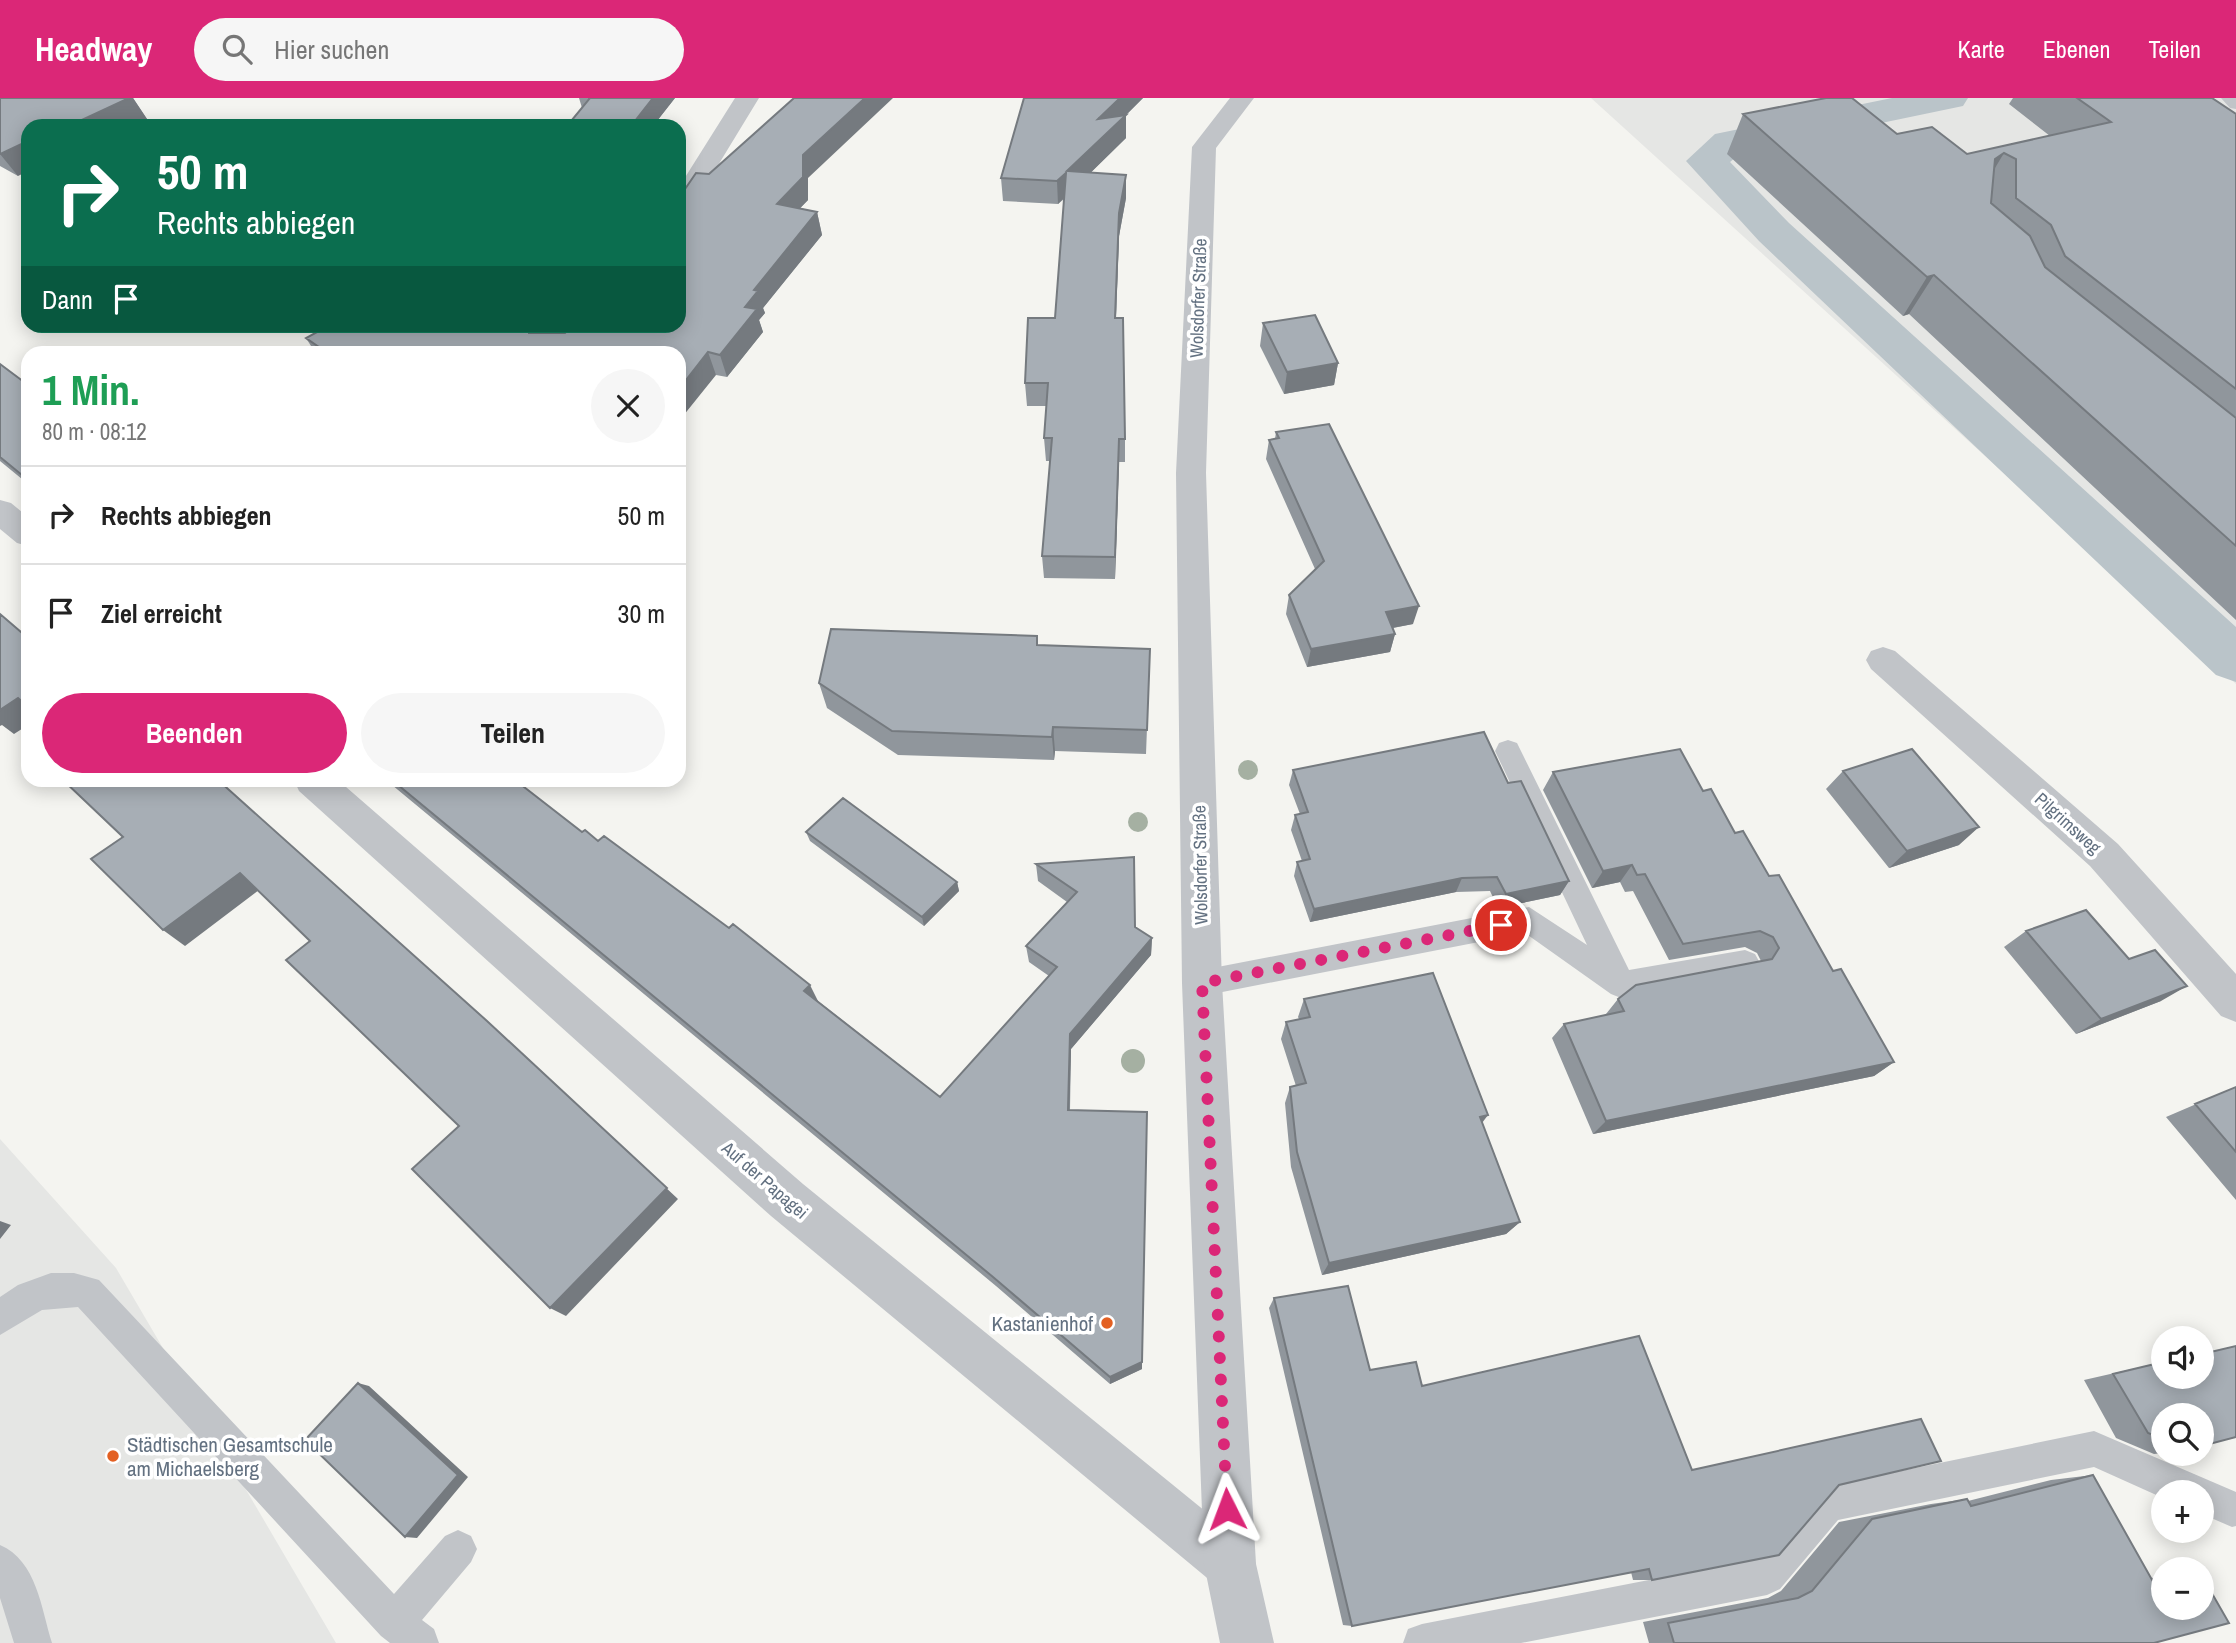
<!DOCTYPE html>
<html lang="de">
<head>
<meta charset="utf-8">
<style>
	body { margin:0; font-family:"Archivo Narrow",sans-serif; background:#f6f6f6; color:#222; height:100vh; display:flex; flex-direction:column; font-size:26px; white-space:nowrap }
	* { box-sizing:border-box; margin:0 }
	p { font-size:23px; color:#767676 }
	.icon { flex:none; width:38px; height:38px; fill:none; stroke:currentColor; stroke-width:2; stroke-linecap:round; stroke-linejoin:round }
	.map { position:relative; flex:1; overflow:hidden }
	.drawer { position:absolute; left:21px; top:248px; width:665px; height:441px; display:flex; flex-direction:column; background:#fff; border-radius:21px; box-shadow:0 4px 18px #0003 }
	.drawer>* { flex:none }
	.banner { position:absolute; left:21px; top:21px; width:665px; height:214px; border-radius:21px; box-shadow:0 4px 18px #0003; background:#0b6e4f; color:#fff; overflow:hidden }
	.controls { position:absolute; left:2151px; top:1228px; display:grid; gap:14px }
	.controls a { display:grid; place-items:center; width:63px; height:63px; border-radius:50%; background:#fff; box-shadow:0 4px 18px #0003; font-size:35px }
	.pin { position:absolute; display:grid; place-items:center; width:60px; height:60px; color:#fff; margin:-30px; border:4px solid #fff; border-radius:50%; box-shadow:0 2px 7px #0007 }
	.me { position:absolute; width:77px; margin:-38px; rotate:357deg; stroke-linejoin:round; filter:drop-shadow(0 0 5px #0008) }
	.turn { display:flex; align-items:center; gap:24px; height:147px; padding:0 21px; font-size:32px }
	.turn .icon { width:91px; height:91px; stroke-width:2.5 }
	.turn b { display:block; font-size:49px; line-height:60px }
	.then { display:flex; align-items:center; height:66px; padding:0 21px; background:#0003; gap:14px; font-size:26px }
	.round { display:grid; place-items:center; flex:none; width:74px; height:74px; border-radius:37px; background:#f6f6f6 }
	.overview { display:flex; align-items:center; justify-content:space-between; height:119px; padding:0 21px }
	h1 { font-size:42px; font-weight:700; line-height:52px; color:#1e9e55 }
	.action { display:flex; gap:14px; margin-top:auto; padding:14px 21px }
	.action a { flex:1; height:80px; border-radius:42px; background:#db2777; color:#fff; font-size:28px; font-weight:700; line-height:80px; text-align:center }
	.action a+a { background:#f6f6f6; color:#222 }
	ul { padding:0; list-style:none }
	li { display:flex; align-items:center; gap:21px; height:98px; padding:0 21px; border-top:2px solid #e0e0e0 }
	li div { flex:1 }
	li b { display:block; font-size:26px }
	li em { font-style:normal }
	header { display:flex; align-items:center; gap:42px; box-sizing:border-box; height:98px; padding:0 35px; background:#db2777; color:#fff }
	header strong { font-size:33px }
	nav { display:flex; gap:38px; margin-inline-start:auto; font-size:24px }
	.search { width:490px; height:63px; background:#f6f6f6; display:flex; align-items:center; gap:18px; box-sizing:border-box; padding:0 24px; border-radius:38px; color:#767676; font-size:26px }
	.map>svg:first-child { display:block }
	.built { fill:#e5e6e4 }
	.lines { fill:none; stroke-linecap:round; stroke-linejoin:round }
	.canal { fill:#bac4c9; fill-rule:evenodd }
	.service { fill:#c1c4c8; fill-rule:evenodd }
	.minor { fill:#c1c4c8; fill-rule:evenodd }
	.tertiary { fill:#c1c4c8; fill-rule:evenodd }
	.tree { fill:#a5b0a2 }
	.wall { fill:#90969c }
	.shaded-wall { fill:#757a7f }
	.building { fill:#a7aeb5; stroke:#757a7f; stroke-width:2 }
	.route { stroke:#db2777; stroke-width:12; stroke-dasharray:0 21.6 }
	.poi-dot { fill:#e36022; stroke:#fff; stroke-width:2.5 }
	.labels { text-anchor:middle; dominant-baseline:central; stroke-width:7; stroke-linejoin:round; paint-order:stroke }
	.street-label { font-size:18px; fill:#637181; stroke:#fff }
	.near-poi-label { font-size:21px; fill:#637181; stroke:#fff; text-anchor:end }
</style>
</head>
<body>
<header>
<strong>Headway</strong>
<div class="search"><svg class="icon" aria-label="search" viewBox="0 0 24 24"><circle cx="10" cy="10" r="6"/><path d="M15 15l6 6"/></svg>Hier suchen</div>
<nav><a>Karte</a><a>Ebenen</a><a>Teilen</a></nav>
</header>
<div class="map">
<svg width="2236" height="1545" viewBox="0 0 2236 1545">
	<rect width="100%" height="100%" fill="#f4f4f0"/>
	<!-- built -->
	<path class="built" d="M1591,0H2236V586Z
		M0,1041L116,1170L336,1545H0Z"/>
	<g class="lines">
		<!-- canal -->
		<path class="canal" d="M1892,0H1968L1963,8L1742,54L1730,64L1789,125L2236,529V584L2216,577L1759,143L1686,63L1715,36Z"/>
		<!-- service -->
		<path class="service" d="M2221,0H2236V11L2230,10Z
			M1508,642L1517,645L1629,872L1745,852L1755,856L1760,865L1755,874L1621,900L1611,896L1525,835L1202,898L1192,894L1187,885L1192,876L1202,872L1529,809L1587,847L1495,653L1499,645Z
			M51,1175H74L99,1182L394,1496L445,1438L458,1432L471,1438L477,1451L471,1464L422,1522L434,1531L439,1545H390L381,1538L78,1209L42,1212L0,1237V1199L18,1187Z
			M2094,1333L2236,1394V1428L2232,1429L2202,1416V1395H2163V1400L2094,1369L1838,1422L1780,1491L1767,1497L1521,1545H1403L1408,1531L1422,1526L1757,1461L1815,1393L1828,1388Z
			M0,1447C37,1463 41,1510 52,1545H14L0,1500Z"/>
		<!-- minor -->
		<path class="minor" d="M735,0H759L692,110L688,115L679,118V89Z
			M0,402L11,405L28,419V448L17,445L0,431Z
			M1883,549L1895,553L2118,746L2236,876V924L2221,918L2090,768L1871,571L1866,562L1871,553Z
			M294,682H338L803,1086L1248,1448L1256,1466L1248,1484L1230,1492L1212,1484L771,1118L299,693Z"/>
		<!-- tertiary -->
		<path class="tertiary" d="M1230,0H1254L1216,50L1206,375L1222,885L1256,1466L1274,1545H1220L1204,1466L1182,885L1176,375L1192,49Z"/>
	</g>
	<!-- trees -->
	<g class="tree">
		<circle cx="1248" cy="672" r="10"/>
		<circle cx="1138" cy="724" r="10"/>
		<circle cx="1133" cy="963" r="12"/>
	</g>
	<!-- wall -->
	<path class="wall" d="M0,0H133L147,21L131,28H28L18,78L0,68Z
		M579,0H675L653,28H567L582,10Z
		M1024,0H1143L1126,17V40L1090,75L1126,77V100L1119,138L1116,220L1125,341V364H1119L1115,481L1044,480L1042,458L1050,363H1046L1044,340L1047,308H1027L1025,285L1055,220L1064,101L1058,106L1003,103L1001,80Z
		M2013,0H2212L2236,16V522L1909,216L1903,218L1727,56L1743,16L1897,36L1967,56L2050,38L2009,6Z
		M709,76L808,80V102L800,110L817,114L822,137L763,210L765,215L759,222L763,234L727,279L716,277L679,256H316L306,240L559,235L679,228L683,94Z
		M1263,225L1338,265L1334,287L1284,296L1260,248Z
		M0,266L28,287V386L0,363Z
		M1276,334L1413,526L1393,530L1395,536L1390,554L1307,569L1286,516L1289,497L1315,471L1266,361L1269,342L1275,341Z
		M1038,547L1150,551L1146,656L1055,653L1054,662L898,657L827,610L819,585Z
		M1293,672L1508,685L1569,783L1560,797L1498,810L1490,793L1456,794L1310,824L1294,778L1297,764L1302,763L1291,732L1295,717L1300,716L1289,687Z
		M1843,673L1959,747L1889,770L1826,691Z
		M1553,674L1703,693L1769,778L1894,964L1874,978L1593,1036L1552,940L1564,926L1606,917V916L1618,901L1761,863L1757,855L1745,849L1669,862L1633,793L1625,794L1620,784L1592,790L1543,692Z
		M386,682H515L582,734L598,743L818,903L940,999L1049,878L1029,864L1026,848L1067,804L1038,783L1036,766L1152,840L1151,857L1071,951L1070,1012L1142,1271L1110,1286L996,1188Z
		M806,734L957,784L959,793L924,828L810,743Z
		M2026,833L2161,903L2076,936L2004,849Z
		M1304,901L1482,1025L1520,1124L1506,1136L1322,1177L1291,1069L1285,1005L1290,989L1296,988L1281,941L1286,924L1299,921L1298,919Z
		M2236,989V1102L2166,1019Z
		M1274,1200L1370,1272L1692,1372L1839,1387L1652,1482H1633L1631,1474L1352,1528L1343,1527L1269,1210Z
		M2163,1264V1355L2154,1356L2116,1340L2084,1282Z
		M2093,1377L2151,1480L2163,1479V1510L2154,1545H1649L1643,1524L1768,1500L1781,1493L1839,1424L1931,1406L1967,1401L1968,1403L2051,1382Z"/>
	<!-- shaded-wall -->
	<path class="shaded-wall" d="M129,0H133L147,21L131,28H69Z
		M653,0H675L653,28H631Z
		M865,0H893L808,80V102L783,128L777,106L803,57Z
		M1120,0H1143L1120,23L1126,17V40L1068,97L1067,73L1098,21Z
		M28,43V73L18,78L0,56Z
		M2004,55L1980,95L1995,61Z
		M1066,75V98L1058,106L1057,83Z
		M1126,77V100L1119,138L1115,243L1119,115Z
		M817,114L822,137L763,210L765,215L759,222L763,234L727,279L720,257L754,192Z
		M1934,177L1909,216L1903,218L1927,179Z
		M533,228H567L539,254L529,235V232Z
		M708,254L716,277L679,323V291Z
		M1338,265L1334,287L1284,296L1287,274Z
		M1119,341V364L1115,481V459Z
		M1419,508L1413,526L1381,532L1386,514Z
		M1395,536L1390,554L1307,569L1311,551Z
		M18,600L28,608V627L14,636L2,627L0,628V612Z
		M1053,629L1055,653L1054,662L1052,639Z
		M1979,729L1959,747L1889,770L1907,753Z
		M1632,767L1620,784L1592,790L1603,773Z
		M240,775L259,792L185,848L163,832Z
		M1462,780L1456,794L1310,824L1314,811Z
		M1569,783L1560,797L1498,810L1506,796Z
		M957,784L959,793L924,828L922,819Z
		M1152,840L1151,857L1071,951L1069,1025L1068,1012L1070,936Z
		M810,887L818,903L812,909L804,893Z
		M2187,888L2161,903L2076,936L2101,921Z
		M487,923L678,1101L566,1218L550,1210Z
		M1894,964L1874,978L1593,1036L1606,1023Z
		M1488,1017L1476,1033L1480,1019Z
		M0,1123L11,1127L0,1141Z
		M1520,1124L1506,1136L1322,1177L1329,1165Z
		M1142,1264V1271L1110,1286V1279Z
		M358,1285L369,1288L468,1379L417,1440L405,1439Z"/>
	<!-- building -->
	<path class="building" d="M0,0H129L69,28H28V43L0,56Z
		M588,0H653L631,28H567L590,0Z
		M794,0H865L803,57V79L777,106L817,114L754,192L758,193L745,209L757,211L720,257L708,254L679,291V256H329L306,240L328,228H533L529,232V235H565L572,228H679V96L683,94L696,75L709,76Z
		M1024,0H1120L1098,21L1126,17L1067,73L1126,77L1119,115L1115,220H1123L1125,341H1119L1115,459L1042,458L1052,340H1044L1048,285H1025L1028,220H1055L1066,75L1057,83L1001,80Z
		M1826,0H1852L1897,36L1932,29L1967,56L2111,24L2077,0H2212L2236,16V291L2065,158L2051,127L2016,100V61L2004,55L1995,61L1991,105L2030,138L2045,169L2236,320V448L1934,177L1927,179L1743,16Z
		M1315,217L1338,265L1287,274L1263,225Z
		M0,266L28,287V382L0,359Z
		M1329,326L1419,508L1386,514L1395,536L1311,551L1289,497L1324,463L1269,342L1279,340L1276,334Z
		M0,516L21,534L28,530V609L18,600L0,612Z
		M831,531L1037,538V547L1150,551L1147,632L1053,629L1052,639L892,633L819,585Z
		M1484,634L1508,685L1521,683L1569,783L1506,796L1497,779L1462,780L1314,811L1297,764L1310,761L1295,717L1308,714L1293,672Z
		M1680,651L1703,693L1711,691L1735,735L1743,733L1769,778L1779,777L1833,873L1841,871L1894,964L1606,1023L1564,926L1624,913L1618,901L1636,887L1772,861L1779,850L1773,839L1760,833L1683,846L1645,776L1637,777L1632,767L1603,773L1553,674Z
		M1912,651L1979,729L1907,753L1843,673Z
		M218,682L487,923L667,1090L550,1210L412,1071L459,1028L286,862L310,843L240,775L163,832L91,761L123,739L64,683Z
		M392,682H515L582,734L585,732L598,743L604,738L729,830L733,826L810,887L804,893L940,999L1057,869L1026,848L1077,794L1036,766L1134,759L1135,829L1152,840L1070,936L1068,1012L1147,1014L1142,1264L1110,1279L993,1179Z
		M843,700L957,784L922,819L806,734Z
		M2086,812L2129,861L2155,852L2187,888L2101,921L2026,833Z
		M1433,875L1488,1017L1480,1019L1520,1124L1329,1165L1297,1054L1290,989L1306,985L1286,924L1310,919L1304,901Z
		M2236,989V1054L2195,1006Z
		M1348,1188L1370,1272L1416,1264L1422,1288L1639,1238L1692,1372L1921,1321L1941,1363L1839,1387L1779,1457L1652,1482L1649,1471L1352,1528L1274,1200Z
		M2236,1248V1339L2202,1348V1318H2163V1341L2148,1335L2113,1276L2163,1264V1279H2202V1256Z
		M358,1285L458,1377L405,1439L305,1342Z
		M2093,1377L2156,1489L2163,1488V1510H2202V1478L2229,1525L2154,1545H1674L1668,1525L1798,1500L1812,1493L1872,1421L1967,1401L1971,1408Z"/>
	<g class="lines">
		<!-- route -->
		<path class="route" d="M1227,1411L1202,885L1501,827"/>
	</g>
	<!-- markers -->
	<g class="poi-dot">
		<circle cx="1107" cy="1225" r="7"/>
		<circle cx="113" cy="1358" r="7"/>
	</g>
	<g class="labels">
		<!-- street labels -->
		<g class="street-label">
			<text transform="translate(1198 200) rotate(-88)">Wolsdorfer Straße</text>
			<text transform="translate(2068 725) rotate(42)">Pilgrimsweg</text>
			<text transform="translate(1200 767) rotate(-91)">Wolsdorfer Straße</text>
			<text transform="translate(765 1082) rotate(41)">Auf der Papagei</text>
		</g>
		<!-- near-poi labels -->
		<g class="near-poi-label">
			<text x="1093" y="1225">Kastanienhof</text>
			<text x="127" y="1346" text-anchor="start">Städtischen Gesamtschule<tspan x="127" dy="24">am Michaelsberg</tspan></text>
		</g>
	</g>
</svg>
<div class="controls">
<a><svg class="icon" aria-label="sound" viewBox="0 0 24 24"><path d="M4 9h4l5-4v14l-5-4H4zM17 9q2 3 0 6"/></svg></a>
<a><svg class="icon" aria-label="search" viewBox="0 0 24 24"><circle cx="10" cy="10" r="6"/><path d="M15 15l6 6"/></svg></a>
<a>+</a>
<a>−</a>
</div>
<div class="pin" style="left:1501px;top:827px;background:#d93025"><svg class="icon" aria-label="arrive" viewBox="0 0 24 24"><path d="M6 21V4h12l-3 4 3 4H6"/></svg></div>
<svg class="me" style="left:1227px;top:1411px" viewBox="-20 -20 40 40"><path d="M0-17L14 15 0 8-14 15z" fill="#db2777" stroke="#fff" stroke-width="4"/></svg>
<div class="banner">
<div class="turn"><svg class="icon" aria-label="right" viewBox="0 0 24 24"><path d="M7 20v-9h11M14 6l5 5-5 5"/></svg><div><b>50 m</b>Rechts abbiegen</div></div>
<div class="then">Dann<svg class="icon" aria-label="arrive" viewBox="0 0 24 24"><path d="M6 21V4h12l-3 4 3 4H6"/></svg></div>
</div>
<section class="drawer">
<div class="overview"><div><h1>1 Min.</h1><p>80 m · 08:12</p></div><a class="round"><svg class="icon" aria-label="close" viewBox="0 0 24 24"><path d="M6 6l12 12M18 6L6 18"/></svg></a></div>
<ul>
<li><svg class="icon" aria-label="right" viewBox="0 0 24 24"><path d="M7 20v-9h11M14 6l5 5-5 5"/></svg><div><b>Rechts abbiegen</b></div><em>50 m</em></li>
<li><svg class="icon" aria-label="arrive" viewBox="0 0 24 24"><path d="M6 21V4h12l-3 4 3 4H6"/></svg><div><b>Ziel erreicht</b></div><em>30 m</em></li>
</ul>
<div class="action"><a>Beenden</a><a>Teilen</a></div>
</section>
</div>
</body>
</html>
